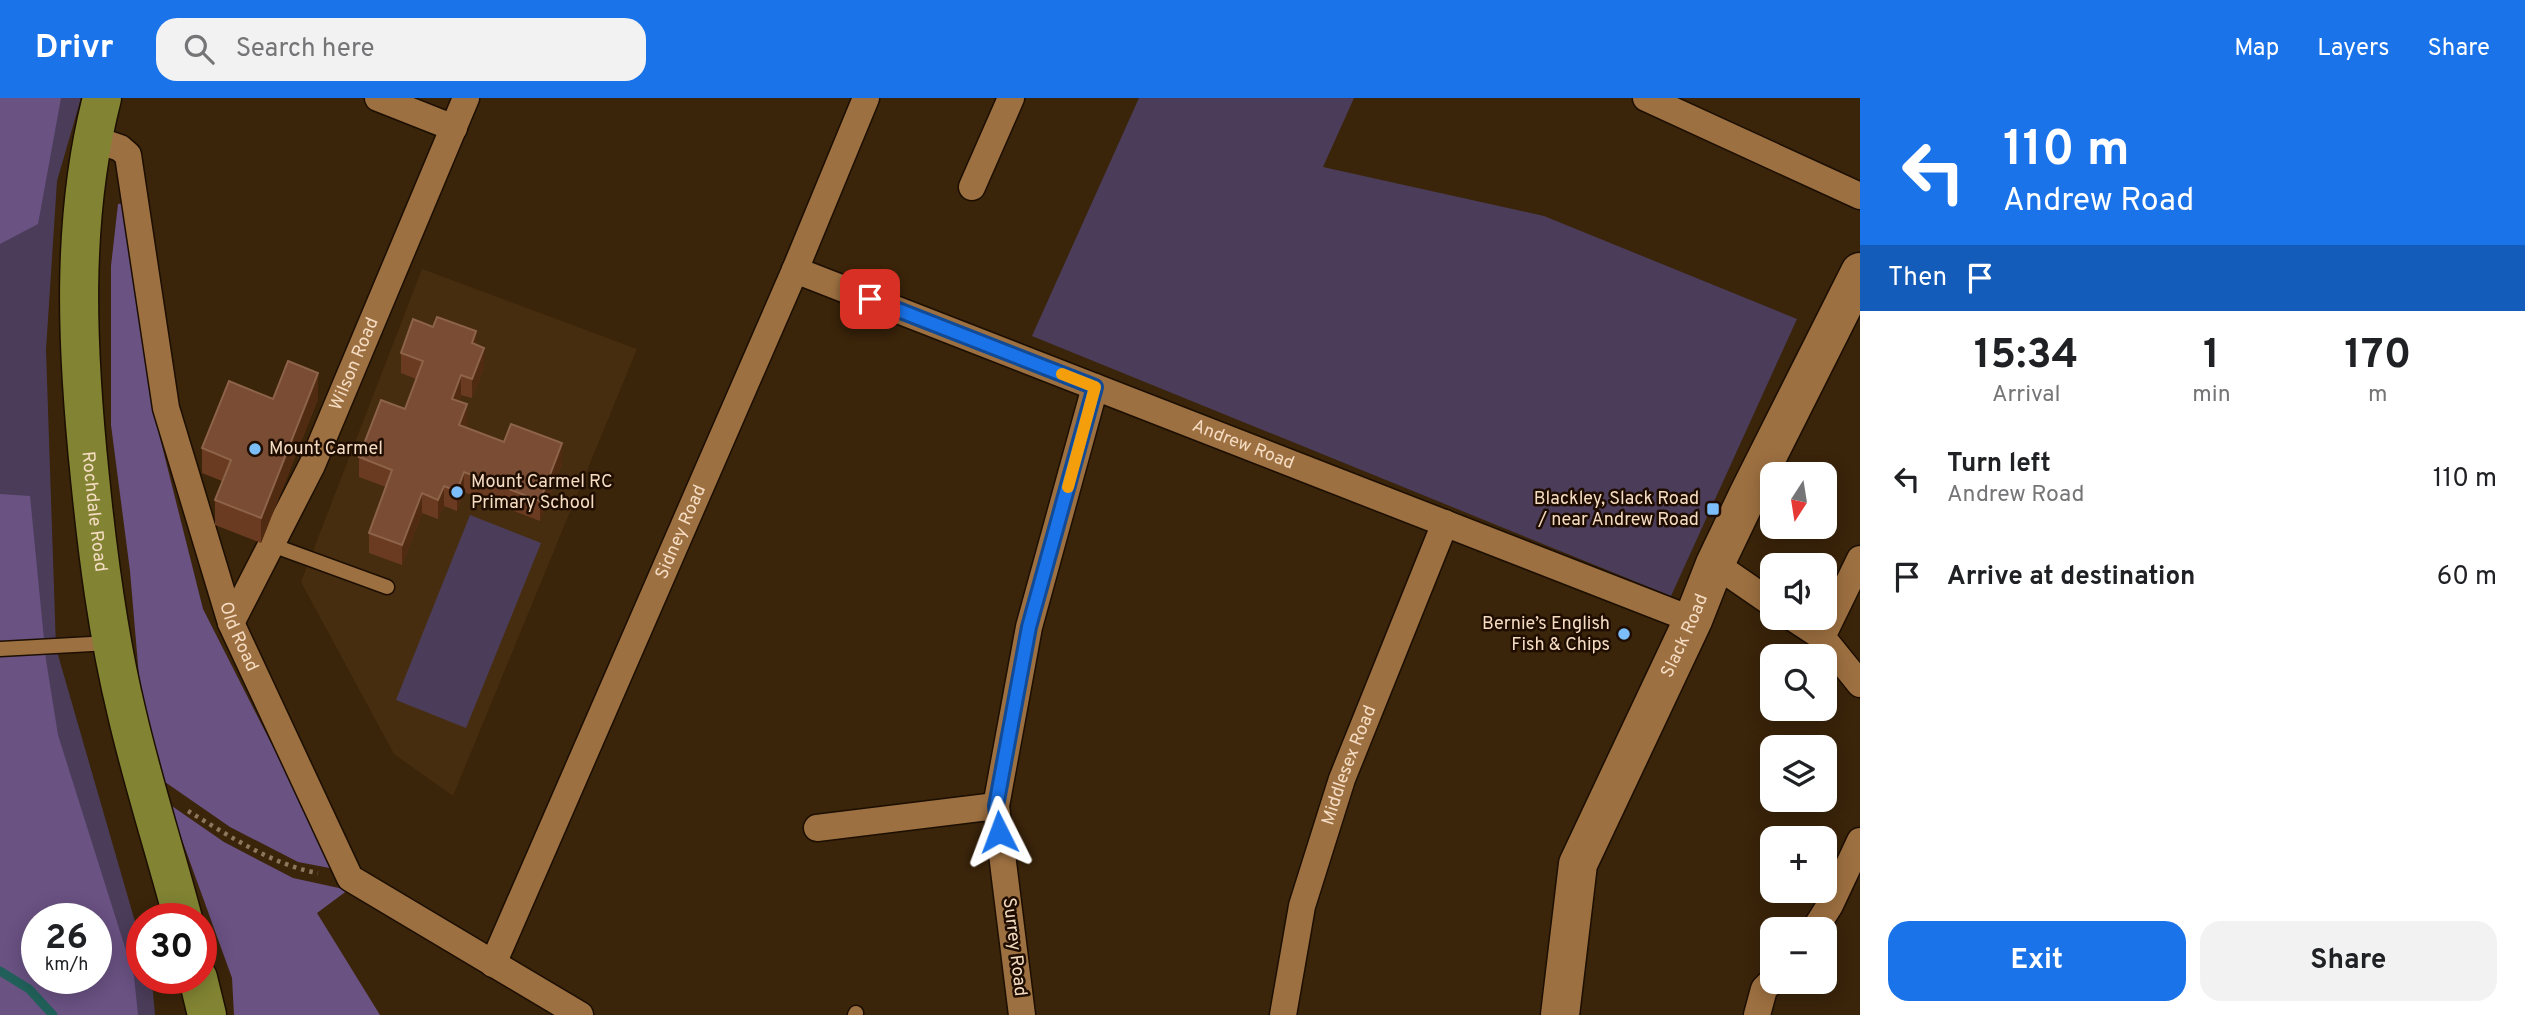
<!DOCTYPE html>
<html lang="en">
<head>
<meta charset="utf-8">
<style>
	body { margin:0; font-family:Overpass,sans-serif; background:#f2f2f2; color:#202124; height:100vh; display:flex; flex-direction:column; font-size:26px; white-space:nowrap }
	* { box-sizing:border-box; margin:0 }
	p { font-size:23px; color:#757577 }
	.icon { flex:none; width:38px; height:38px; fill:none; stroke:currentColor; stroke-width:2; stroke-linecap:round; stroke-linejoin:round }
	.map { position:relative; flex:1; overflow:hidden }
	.side { display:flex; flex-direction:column; background:#fff; width:665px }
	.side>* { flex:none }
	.banner { background:#1a73e8; color:#fff; overflow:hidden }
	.needle { width:46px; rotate:192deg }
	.fabs { position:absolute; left:1760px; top:364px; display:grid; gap:14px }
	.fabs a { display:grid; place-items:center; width:77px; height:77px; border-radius:14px; background:#fff; box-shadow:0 4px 18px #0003; font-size:35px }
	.speed { position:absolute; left:21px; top:805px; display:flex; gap:14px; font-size:35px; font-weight:700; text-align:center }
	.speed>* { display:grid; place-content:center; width:91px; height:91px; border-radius:50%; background:#fff; box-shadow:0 4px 18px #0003; line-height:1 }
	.speed small { font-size:18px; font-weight:400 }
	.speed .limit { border:10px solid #d22; background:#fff; color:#111 }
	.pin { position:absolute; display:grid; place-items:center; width:60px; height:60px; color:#fff; margin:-30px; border-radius:14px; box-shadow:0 4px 10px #0006 }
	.me { position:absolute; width:77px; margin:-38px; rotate:357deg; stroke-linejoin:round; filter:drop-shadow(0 0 5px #0008) }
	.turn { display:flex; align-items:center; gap:24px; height:147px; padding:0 28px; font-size:32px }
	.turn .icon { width:91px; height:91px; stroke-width:2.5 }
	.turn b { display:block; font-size:49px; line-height:60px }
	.then { display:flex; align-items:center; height:66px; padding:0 28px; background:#0003; gap:14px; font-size:26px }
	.eta { display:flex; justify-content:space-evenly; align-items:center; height:119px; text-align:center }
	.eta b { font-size:42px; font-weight:700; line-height:49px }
	.cta { display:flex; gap:14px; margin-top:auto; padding:14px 28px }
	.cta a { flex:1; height:80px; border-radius:21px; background:#1a73e8; color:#fff; font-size:28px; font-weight:700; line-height:80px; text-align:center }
	.cta a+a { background:#f2f2f2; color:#202124 }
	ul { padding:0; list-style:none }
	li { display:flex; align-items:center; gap:21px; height:98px; padding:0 28px }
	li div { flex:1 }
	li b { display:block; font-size:26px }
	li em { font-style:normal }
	header { display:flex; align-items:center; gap:42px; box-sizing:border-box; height:98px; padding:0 35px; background:#1a73e8; color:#fff }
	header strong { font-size:33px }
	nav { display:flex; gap:38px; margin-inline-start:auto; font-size:24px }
	.search { width:490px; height:63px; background:#f2f2f2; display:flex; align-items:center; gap:18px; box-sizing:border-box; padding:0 24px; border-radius:21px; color:#757577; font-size:26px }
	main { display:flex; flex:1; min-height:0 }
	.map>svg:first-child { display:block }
	.built { fill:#472d0f }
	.green { fill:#4b3d5a; fill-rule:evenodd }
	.forest { fill:#6a5283; fill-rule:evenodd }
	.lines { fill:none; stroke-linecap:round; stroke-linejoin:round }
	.stream { stroke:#21605a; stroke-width:9 }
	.lane-casing { stroke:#1c0f02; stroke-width:17 }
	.street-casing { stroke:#1c0f02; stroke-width:29 }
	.secondary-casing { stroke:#1c0f02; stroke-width:41 }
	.primary-casing { stroke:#1c0f02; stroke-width:41 }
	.path { stroke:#8f775e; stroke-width:4.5; stroke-dasharray:3.5 5; stroke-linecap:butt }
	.lane { stroke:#9d7041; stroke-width:14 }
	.street { stroke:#9d7041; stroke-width:26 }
	.secondary { stroke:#9d7041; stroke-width:38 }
	.primary { stroke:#828433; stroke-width:38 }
	.wall { fill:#6a3b21 }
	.shaded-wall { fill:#512b11 }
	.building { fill:#794c33; stroke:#8d6349; stroke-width:2 }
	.route-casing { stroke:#114b97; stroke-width:18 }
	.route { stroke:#1a73e8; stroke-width:12 }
	.slow { stroke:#f59e0b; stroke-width:12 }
	.poi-dot { fill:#7bbef9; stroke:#1f0d00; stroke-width:2.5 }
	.labels { text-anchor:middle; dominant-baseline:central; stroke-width:5; stroke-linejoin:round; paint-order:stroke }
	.street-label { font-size:18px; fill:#f5dcc3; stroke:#1f0d00 }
	.poi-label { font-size:18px; fill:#f5dcc3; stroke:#1f0d00; text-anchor:start }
</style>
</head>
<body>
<header>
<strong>Drivr</strong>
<div class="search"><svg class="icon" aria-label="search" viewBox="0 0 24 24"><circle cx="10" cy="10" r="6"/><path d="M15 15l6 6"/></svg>Search here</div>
<nav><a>Map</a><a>Layers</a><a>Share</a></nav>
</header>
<main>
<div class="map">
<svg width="1860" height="917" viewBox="0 0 1860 917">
	<rect width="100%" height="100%" fill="#3a240a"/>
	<!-- built -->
	<path class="built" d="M422,171L637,251L453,698L394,656L301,484Z"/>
	<!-- green -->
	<path class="green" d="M0,0H81L57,83L46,252L56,550L142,848V880H151L152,883L155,917H0ZM37,821H96V880H37Z
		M1139,0H1354L1323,69L1544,118L1797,221L1671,498L1032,238Z
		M470,417L541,445L466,630L396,602Z"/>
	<!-- forest -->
	<path class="forest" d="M0,0H61L38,126L0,146Z
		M125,105L155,320L203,511L335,771L298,764L230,729L165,684L140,590L130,473L111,327V168L118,106Z
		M0,396L30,398L46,562L58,637L134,878L138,917H0ZM37,821H96V880H37Z
		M169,706L224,744L293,780L348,792L317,815L380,917H234L232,880Z"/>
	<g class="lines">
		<!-- stream -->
		<path class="stream" d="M0,873L29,891L53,917"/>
		<!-- lane casing -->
		<g class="lane-casing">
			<path id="lane" d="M272,447L387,489
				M0,551L110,545
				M855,917L856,915"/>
		</g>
		<!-- street casing -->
		<g class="street-casing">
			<g id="street">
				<path d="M378,0L454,30"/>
				<path d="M1646,0L1860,98"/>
				<path id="s1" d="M94,41L120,50L128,57L166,310L231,525L350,780L580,917"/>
				<path d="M972,89L1011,0"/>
				<path id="s2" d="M795,172L1693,522"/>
				<path d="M1715,466L1773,506"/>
				<path d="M1793,520L1822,539L1860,586"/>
				<path id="s3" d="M231,525L312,367L466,0"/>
				<path d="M1822,539L1860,461"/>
				<path d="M817,730L996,708"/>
				<path d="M1815,831L1830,807L1860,743"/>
				<path id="s4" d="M493,866L795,172L866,0"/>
				<path d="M1022,917L996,708L1029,529L1095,289"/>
				<path id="s5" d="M1283,917L1302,808L1342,681L1445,425"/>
				<path d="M1757,917L1764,891L1773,882"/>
			</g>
		</g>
		<!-- secondary casing -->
		<g class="secondary-casing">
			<g id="secondary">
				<path id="s6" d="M1560,917L1578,766L1693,522L1715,466L1749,395L1860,174"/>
			</g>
		</g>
		<!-- primary casing -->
		<g class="primary-casing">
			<g id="primary">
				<path id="s7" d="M102,0C70,124 77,254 90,380C98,460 108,538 127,616C143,685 165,753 183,821"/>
				<path d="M198,880L207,917"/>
			</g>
		</g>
		<!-- path -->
		<path class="path" d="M188,713C228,737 272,767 318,775"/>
		<!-- lane -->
		<use href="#lane" class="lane"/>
		<!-- street -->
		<use href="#street" class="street"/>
		<!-- secondary -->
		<use href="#secondary" class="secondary"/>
		<!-- primary -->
		<use href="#primary" class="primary"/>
	</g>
	<!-- wall -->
	<path class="wall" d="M476,247L484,270L472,300L461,297L459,303L467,326L466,329L562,365L540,423L464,394L457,413L444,408L438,421L422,415L402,467L369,455V435L386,389L359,379V359L405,311L416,281L401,275V255Z
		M273,301H318L261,445L215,427V402L222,383L202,375V350Z"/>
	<!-- shaded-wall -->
	<path class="shaded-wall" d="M476,233V253L472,245Z
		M484,250V270L472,300V281Z
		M318,275V301L261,445V420Z
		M461,277V297L452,320V301Z
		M467,306V326L459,347V327Z
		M562,345V365L540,423V403Z
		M464,374V394L457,413V393Z
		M444,388V408L438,421V402Z
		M422,395V415L402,467V447Z"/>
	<!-- building -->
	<path class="building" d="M437,219L476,233L472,245L484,250L472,281L461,277L452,301L467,306L459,327L504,344L511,326L562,345L540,403L464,374L457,393L444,388L438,402L422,395L402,447L369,435L392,372L359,359L381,302L405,311L423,263L401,255L413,221L433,229Z
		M288,263L318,275L261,420L215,402L231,362L202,350L229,283L273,301Z"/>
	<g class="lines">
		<!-- route casing -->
		<g class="route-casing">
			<path id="route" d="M870,201L1095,289L1029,529L996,708L999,734"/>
		</g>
		<!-- route -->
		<use href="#route" class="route"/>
		<!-- slow -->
		<path class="slow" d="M1062,276L1095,289L1068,389"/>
	</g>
	<!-- markers -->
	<g class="poi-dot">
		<circle cx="255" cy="351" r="7"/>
		<circle cx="457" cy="394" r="7"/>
		<rect x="1706" y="404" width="14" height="14" rx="3.5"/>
		<circle cx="1624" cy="536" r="7"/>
	</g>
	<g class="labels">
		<!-- street labels -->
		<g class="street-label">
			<text stroke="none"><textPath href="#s3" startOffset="287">Wilson Road</textPath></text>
			<text stroke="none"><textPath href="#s2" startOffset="481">Andrew Road</textPath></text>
			<text stroke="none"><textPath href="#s7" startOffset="416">Rochdale Road</textPath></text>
			<text stroke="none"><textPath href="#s4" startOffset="471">Sidney Road</textPath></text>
			<text stroke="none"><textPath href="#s1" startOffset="534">Old Road</textPath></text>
			<text stroke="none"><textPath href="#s6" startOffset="404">Slack Road</textPath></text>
			<text stroke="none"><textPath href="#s5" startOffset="259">Middlesex Road</textPath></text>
			<text transform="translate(1014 849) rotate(83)">Surrey Road</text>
		</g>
		<!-- poi labels -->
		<g class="poi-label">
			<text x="269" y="351">Mount Carmel</text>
			<text x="471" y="384">Mount Carmel RC<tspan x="471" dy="21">Primary School</tspan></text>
			<text x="1699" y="401" text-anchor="end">Blackley, Slack Road<tspan x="1699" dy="21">/ near Andrew Road</tspan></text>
			<text x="1610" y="526" text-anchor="end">Bernie’s English<tspan x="1610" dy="21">Fish &amp; Chips</tspan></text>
		</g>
	</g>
</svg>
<div class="fabs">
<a><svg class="needle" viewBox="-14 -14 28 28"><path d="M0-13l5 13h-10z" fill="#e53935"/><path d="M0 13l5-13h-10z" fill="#757577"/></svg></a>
<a><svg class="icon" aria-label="sound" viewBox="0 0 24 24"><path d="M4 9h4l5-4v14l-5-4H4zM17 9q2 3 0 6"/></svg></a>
<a><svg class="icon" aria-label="search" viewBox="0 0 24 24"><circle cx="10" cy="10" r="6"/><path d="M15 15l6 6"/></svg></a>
<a><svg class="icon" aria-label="layers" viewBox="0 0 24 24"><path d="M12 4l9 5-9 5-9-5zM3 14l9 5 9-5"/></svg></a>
<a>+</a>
<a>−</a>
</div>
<div class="speed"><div>26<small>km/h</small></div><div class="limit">30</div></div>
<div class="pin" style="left:870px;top:201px;background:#d93025"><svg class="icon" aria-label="arrive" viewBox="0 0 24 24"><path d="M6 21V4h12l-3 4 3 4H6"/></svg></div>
<svg class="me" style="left:999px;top:734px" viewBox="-20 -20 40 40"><path d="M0-17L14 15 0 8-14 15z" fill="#1a73e8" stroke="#fff" stroke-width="4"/></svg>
</div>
<section class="side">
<div class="banner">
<div class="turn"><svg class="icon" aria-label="left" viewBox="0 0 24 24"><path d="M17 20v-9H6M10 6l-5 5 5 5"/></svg><div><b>110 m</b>Andrew Road</div></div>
<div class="then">Then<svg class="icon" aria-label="arrive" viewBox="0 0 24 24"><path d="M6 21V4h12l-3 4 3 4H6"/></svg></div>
</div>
<div class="eta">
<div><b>15:34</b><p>Arrival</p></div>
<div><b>1</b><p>min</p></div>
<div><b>170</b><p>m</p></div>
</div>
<ul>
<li><svg class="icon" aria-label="left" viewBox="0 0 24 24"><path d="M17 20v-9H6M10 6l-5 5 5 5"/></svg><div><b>Turn left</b><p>Andrew Road</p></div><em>110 m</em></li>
<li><svg class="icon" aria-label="arrive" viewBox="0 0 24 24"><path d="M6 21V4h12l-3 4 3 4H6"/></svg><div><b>Arrive at destination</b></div><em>60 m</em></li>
</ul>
<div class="cta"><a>Exit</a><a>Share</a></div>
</section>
</main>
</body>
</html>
